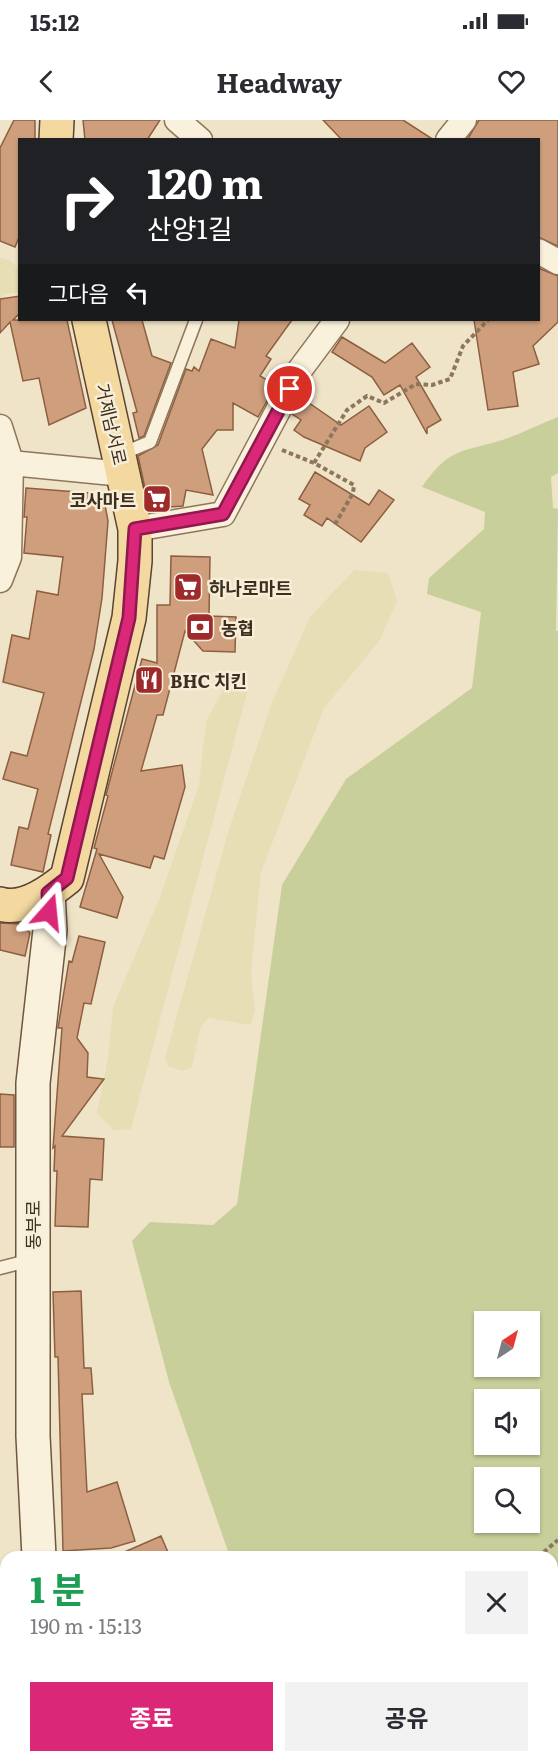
<!DOCTYPE html>
<html lang="ko">
<head>
<meta charset="utf-8">
<style>
	body { margin:0; font-family:Literata,"Noto Sans KR",serif; background:#f2f2f3; color:#2b2b33; height:100vh; display:flex; flex-direction:column; font-size:22px; white-space:nowrap }
	* { box-sizing:border-box; margin:0 }
	p { font-size:20px; color:#7c7c81 }
	.icon { flex:none; width:33px; height:33px; fill:none; stroke:currentColor; stroke-width:2; stroke-linecap:round; stroke-linejoin:round }
	.map { position:relative; flex:1; overflow:hidden }
	.details { position:absolute; left:0px; top:1431px; width:558px; height:212px; display:flex; flex-direction:column; background:#fff; border-radius:18px 18px 0 0; box-shadow:0 2px 4px #0004 }
	.details>* { flex:none }
	.banner { position:absolute; left:18px; top:18px; width:522px; height:183px; border-radius:0px; box-shadow:0 2px 4px #0004; background:#202124; color:#fff; overflow:hidden }
	.needle { width:39px; rotate:36deg }
	.fabs { position:absolute; left:474px; top:1191px; display:grid; gap:12px }
	.fabs a { display:grid; place-items:center; width:66px; height:66px; border-radius:0px; background:#fff; box-shadow:0 2px 4px #0004; font-size:30px }
	.pin { position:absolute; display:grid; place-items:center; width:51px; height:51px; color:#fff; margin:-26px; border:3px solid #fff; border-radius:50%; box-shadow:0 2px 6px #0007 }
	.me { position:absolute; width:66px; margin:-33px; rotate:18deg; stroke-linejoin:round; filter:drop-shadow(0 0 4px #0008) }
	.turn { display:flex; align-items:center; gap:21px; height:126px; padding:0 30px; font-size:27px }
	.turn .icon { width:78px; height:78px; stroke-width:2.5 }
	.turn b { display:block; font-size:42px; line-height:51px }
	.then { display:flex; align-items:center; height:57px; padding:0 30px; background:#0003; gap:12px; font-size:22px }
	.round { display:grid; place-items:center; flex:none; width:63px; height:63px; border-radius:0px; background:#f2f2f3 }
	.headline { display:flex; align-items:center; justify-content:space-between; height:102px; padding:0 30px }
	h1 { font-size:36px; font-weight:700; line-height:45px; color:#1e9e55 }
	.primary-button { display:flex; gap:12px; margin-top:auto; padding:12px 30px }
	.primary-button a { flex:1; height:69px; border-radius:0px; background:#db2777; color:#fff; font-size:24px; font-weight:700; line-height:69px; text-align:center }
	.primary-button a+a { background:#f2f2f3; color:#2b2b33 }
	.status { display:flex; justify-content:space-between; align-items:center; height:42px; padding:0 30px; background:#fff; direction:ltr }
	.status svg { height:16px; fill:currentColor }
	header { display:flex; justify-content:space-between; align-items:center; height:78px; padding:0 30px; background:#fff; font-size:27px; font-weight:700 }
	.map>svg:first-child { display:block }
	.farmland { fill:#e6deb5 }
	.green { fill:#c9cf9b; fill-rule:evenodd }
	.building { fill:#cf9f7d; stroke:#8d5f41; stroke-width:1.5 }
	.lines { fill:none; stroke-linecap:round; stroke-linejoin:round }
	.lane-casing { stroke:#8d765c; stroke-width:15 }
	.street-casing { stroke:#8d765c; stroke-width:27 }
	.secondary-casing { stroke:#6f573f; stroke-width:36 }
	.primary-casing { stroke:#5b4430; stroke-width:36 }
	.path { stroke:#8d765c; stroke-width:4; stroke-dasharray:4.5 3; stroke-linecap:butt }
	.lane { stroke:#faf1dc; stroke-width:12 }
	.street { stroke:#faf1dc; stroke-width:24 }
	.secondary { stroke:#faf1dc; stroke-width:33 }
	.primary { stroke:#f3d9a0; stroke-width:33 }
	.route-casing { stroke:#8e194d; stroke-width:15 }
	.route { stroke:#db2777; stroke-width:10 }
	.labels { text-anchor:middle; dominant-baseline:central; stroke-width:5; stroke-linejoin:round; paint-order:stroke }
	.street-label { font-size:18px; fill:#3d2e20; stroke:#f7eed8 }
	.poi-label { font-size:18px; font-weight:bold; fill:#3d2e20; stroke:#f7eed8; text-anchor:start }
</style>
</head>
<body>
<div class="status"><b>15:12</b><svg viewBox="0 0 49 12"><path d="M0 12V9h3v3zM5 12V6h3v6zM10 12V3h3v9zM15 12V0h3v12zM26 1h20v11H26zM47 4h2v5h-2z"/></svg></div>
<header><svg class="icon" aria-label="back" viewBox="0 0 24 24"><path d="M15 5l-7 7 7 7"/></svg>Headway<svg class="icon" aria-label="heart" viewBox="0 0 24 24"><path d="M12 20l-8-8c-3-5 5-10 8-4 3-6 11-1 8 4z"/></svg></header>
<div class="map">
<svg width="558" height="1642" viewBox="0 0 558 1642">
	<rect width="100%" height="100%" fill="#f0e4c8"/>
	<!-- farmland -->
	<path class="farmland" d="M0,138L9,140L20,149L19,172L5,174L0,179Z
		M354,450L388,453L397,481L380,520L324,588L261,752L251,853L255,891L250,905L208,898L200,909L192,947L183,951L168,946L165,938L229,709L271,585L310,497Z
		M225,566L248,569L131,1009L114,1010L97,993L108,939L113,887L160,777L199,665L206,602Z"/>
	<!-- green -->
	<path class="green" d="M558,297V353L551,357L553,388L558,389L556,511H558V1642H291L289,1637L552,1636V1437H230L169,1262L132,1121L150,1102L213,1105L237,1084L282,765L346,659L472,568L481,492L427,474L429,458L484,409L485,392L422,367C450,327 460,333 502,320C521,314 540,304 558,297ZM484,1202H530V1246H484ZM484,1280H530V1324H484ZM484,1358H530V1402H484Z"/>
	<!-- building -->
	<path class="building" d="M14,0H35V20H20V115L15,127L0,121V28Z
		M83,0H160L147,20H85Z
		M323,0H403L434,20H342Z
		M479,0H558V126L538,117V20H467Z
		M538,148L558,156V202L533,226L539,244L513,252L518,286L488,290L474,200H538Z
		M20,176V193L13,200H67L86,288L49,305L39,258L23,261L10,202L0,213V179Z
		M112,200H142L152,236L171,243L144,316L139,318L133,293L137,292Z
		M239,200H292L266,236L271,239L260,256L276,265L258,297L233,283V310H217L202,329L213,375L186,370L183,386L156,388L148,382L138,336L158,325L186,249L192,251L194,247L199,251L211,219L235,228Z
		M342,217L385,243L412,223L430,247L416,257L441,300L427,308V314L400,265L384,275L372,257L332,232Z
		M302,278L341,305L369,286L387,312L365,328L360,341L304,317L294,310L301,300L292,294Z
		M315,352L369,385L379,370L394,380L361,422L327,398L322,406L304,395L310,385L299,379Z
		M26,368L103,374L108,401L102,478L94,529L48,714L51,715L43,752L11,745L19,707L28,709L38,669L3,659L11,632L27,636L44,573L3,562L12,515L29,519L37,471L58,475L63,437L24,433L27,397H24Z
		M171,436L210,437L209,496L236,497L235,532L203,531L185,511L163,595H157L141,651L182,645L185,667L164,739L154,736L150,748L99,734L123,777L117,798L80,787L97,729L94,728L108,676L106,675L142,539L157,543V485H170Z
		M0,803L22,804L30,813L25,836L0,830Z
		M79,816L105,822L91,884L84,883L77,918L88,933L87,957L104,959L62,1016L104,1019L102,1060L90,1059L88,1107L55,1106L57,1051H54L55,1026L53,1028L62,908H58L69,841L72,842Z
		M0,974L14,975V1027H0Z
		M81,1171L84,1248H91L93,1274H82L87,1372L117,1362L135,1421L111,1428L63,1431L58,1237H55L53,1172Z
		M161,1416L170,1437H113Z"/>
	<g class="lines">
		<!-- lane casing -->
		<g class="lane-casing">
			<path id="lane" d="M119,335L150,322L196,200
				M0,1148L31,1140"/>
		</g>
		<!-- street casing -->
		<g class="street-casing">
			<path id="street" d="M177,0L200,20
				M448,20L464,0
				M538,131L558,142
				M0,307L11,342L9,437L0,460
				M0,342L123,354
				M135,409L223,394L299,251L337,200
				M0,1539H6"/>
		</g>
		<!-- secondary casing -->
		<g class="secondary-casing">
			<path id="secondary" d="M39,1437L33,1316V963L50,810L48,773
				M47,1636L48,1642"/>
		</g>
		<!-- primary casing -->
		<g class="primary-casing">
			<path id="primary" d="M56,20L57,0
				M0,784C23,791 50,772 67,758L129,498L135,441V409L89,200"/>
		</g>
		<!-- path -->
		<path class="path" d="M282,330L314,343L354,365L353,373L334,406
			M314,343L347,290L367,276L384,283L416,264L432,265L450,259L463,226L488,200
			M538,1437L558,1420
			M552,1531L558,1536
			M552,1601L558,1588
			M526,1642L531,1636"/>
		<!-- lane -->
		<use href="#lane" class="lane"/>
		<!-- street -->
		<use href="#street" class="street"/>
		<!-- secondary -->
		<use href="#secondary" class="secondary"/>
		<!-- primary -->
		<use href="#primary" class="primary"/>
	</g>
	<g class="lines">
		<!-- route casing -->
		<g class="route-casing">
			<path id="route" d="M49,792L48,773L67,758L129,498L135,409L223,394L290,269"/>
		</g>
		<!-- route -->
		<use href="#route" class="route"/>
	</g>
	<!-- icons -->
	<defs>
		<g id="supermarket-square" transform="scale(1.5)"><rect x="-9" y="-9" width="18" height="18" rx="4" fill="#9e2a2b" stroke="#f7eed8"/><path d="M-6-5.5h2.5l.6 2H6L4.5 2H-2.5L-4.4-4H-6ZM-1.5 3.2a1.3 1.3 0 1 0 .1 0ZM3 3.2a1.3 1.3 0 1 0 .1 0Z" fill="#fff"/></g>
		<g id="bank-square" transform="scale(1.5)"><rect x="-9" y="-9" width="18" height="18" rx="4" fill="#9e2a2b" stroke="#f7eed8"/><path d="M-6-4H6V4H-6ZM0-2.3a2.3 2.3 0 1 0 0 4.6a2.3 2.3 0 1 0 0-4.6Z" fill="#fff"/></g>
		<g id="restaurant-square" transform="scale(1.5)"><rect x="-9" y="-9" width="18" height="18" rx="4" fill="#9e2a2b" stroke="#f7eed8"/><path d="M-5-6h1v4h1v-4h1v4h1v-4h1v5L-1.5 .5V6h-2V.5L-5-1ZM5-6V6H3V1.5H1.5Q1.5-4 5-6Z" fill="#fff"/></g>
	</defs>
	<g fill-rule="evenodd">
		<use href="#supermarket-square" x="157" y="379"/>
		<use href="#supermarket-square" x="188" y="467"/>
		<use href="#bank-square" x="200" y="507"/>
		<use href="#restaurant-square" x="149" y="560"/>
	</g>
	<g class="labels">
		<!-- street labels -->
		<g class="street-label">
			<text transform="translate(112 304) rotate(77)">거제남서로</text>
			<text transform="translate(32 1105) rotate(-90)">동부로</text>
		</g>
		<!-- poi labels -->
		<g class="poi-label">
			<text x="136" y="379" text-anchor="end">코사마트</text>
			<text x="209" y="467">하나로마트</text>
			<text x="221" y="507">농협</text>
			<text x="170" y="560">BHC 치킨</text>
		</g>
	</g>
</svg>
<div class="fabs">
<a><svg class="needle" viewBox="-14 -14 28 28"><path d="M0-13l5 13h-10z" fill="#e53935"/><path d="M0 13l5-13h-10z" fill="#7c7c81"/></svg></a>
<a><svg class="icon" aria-label="sound" viewBox="0 0 24 24"><path d="M4 9h4l5-4v14l-5-4H4zM17 9q2 3 0 6"/></svg></a>
<a><svg class="icon" aria-label="search" viewBox="0 0 24 24"><circle cx="10" cy="10" r="6"/><path d="M15 15l6 6"/></svg></a>
</div>
<div class="pin" style="left:290px;top:269px;background:#d93025"><svg class="icon" aria-label="arrive" viewBox="0 0 24 24"><path d="M6 21V4h12l-3 4 3 4H6"/></svg></div>
<svg class="me" style="left:49px;top:792px" viewBox="-20 -20 40 40"><path d="M0-17L14 15 0 8-14 15z" fill="#db2777" stroke="#fff" stroke-width="4"/></svg>
<div class="banner">
<div class="turn"><svg class="icon" aria-label="right" viewBox="0 0 24 24"><path d="M7 20v-9h11M14 6l5 5-5 5"/></svg><div><b>120 m</b>산양1길</div></div>
<div class="then">그다음<svg class="icon" aria-label="left" viewBox="0 0 24 24"><path d="M17 20v-9H6M10 6l-5 5 5 5"/></svg></div>
</div>
<section class="details">
<div class="headline"><div><h1>1 분</h1><p>190 m · 15:13</p></div><a class="round"><svg class="icon" aria-label="close" viewBox="0 0 24 24"><path d="M6 6l12 12M18 6L6 18"/></svg></a></div>
<div class="primary-button"><a>종료</a><a>공유</a></div>
</section>
</div>
</body>
</html>
